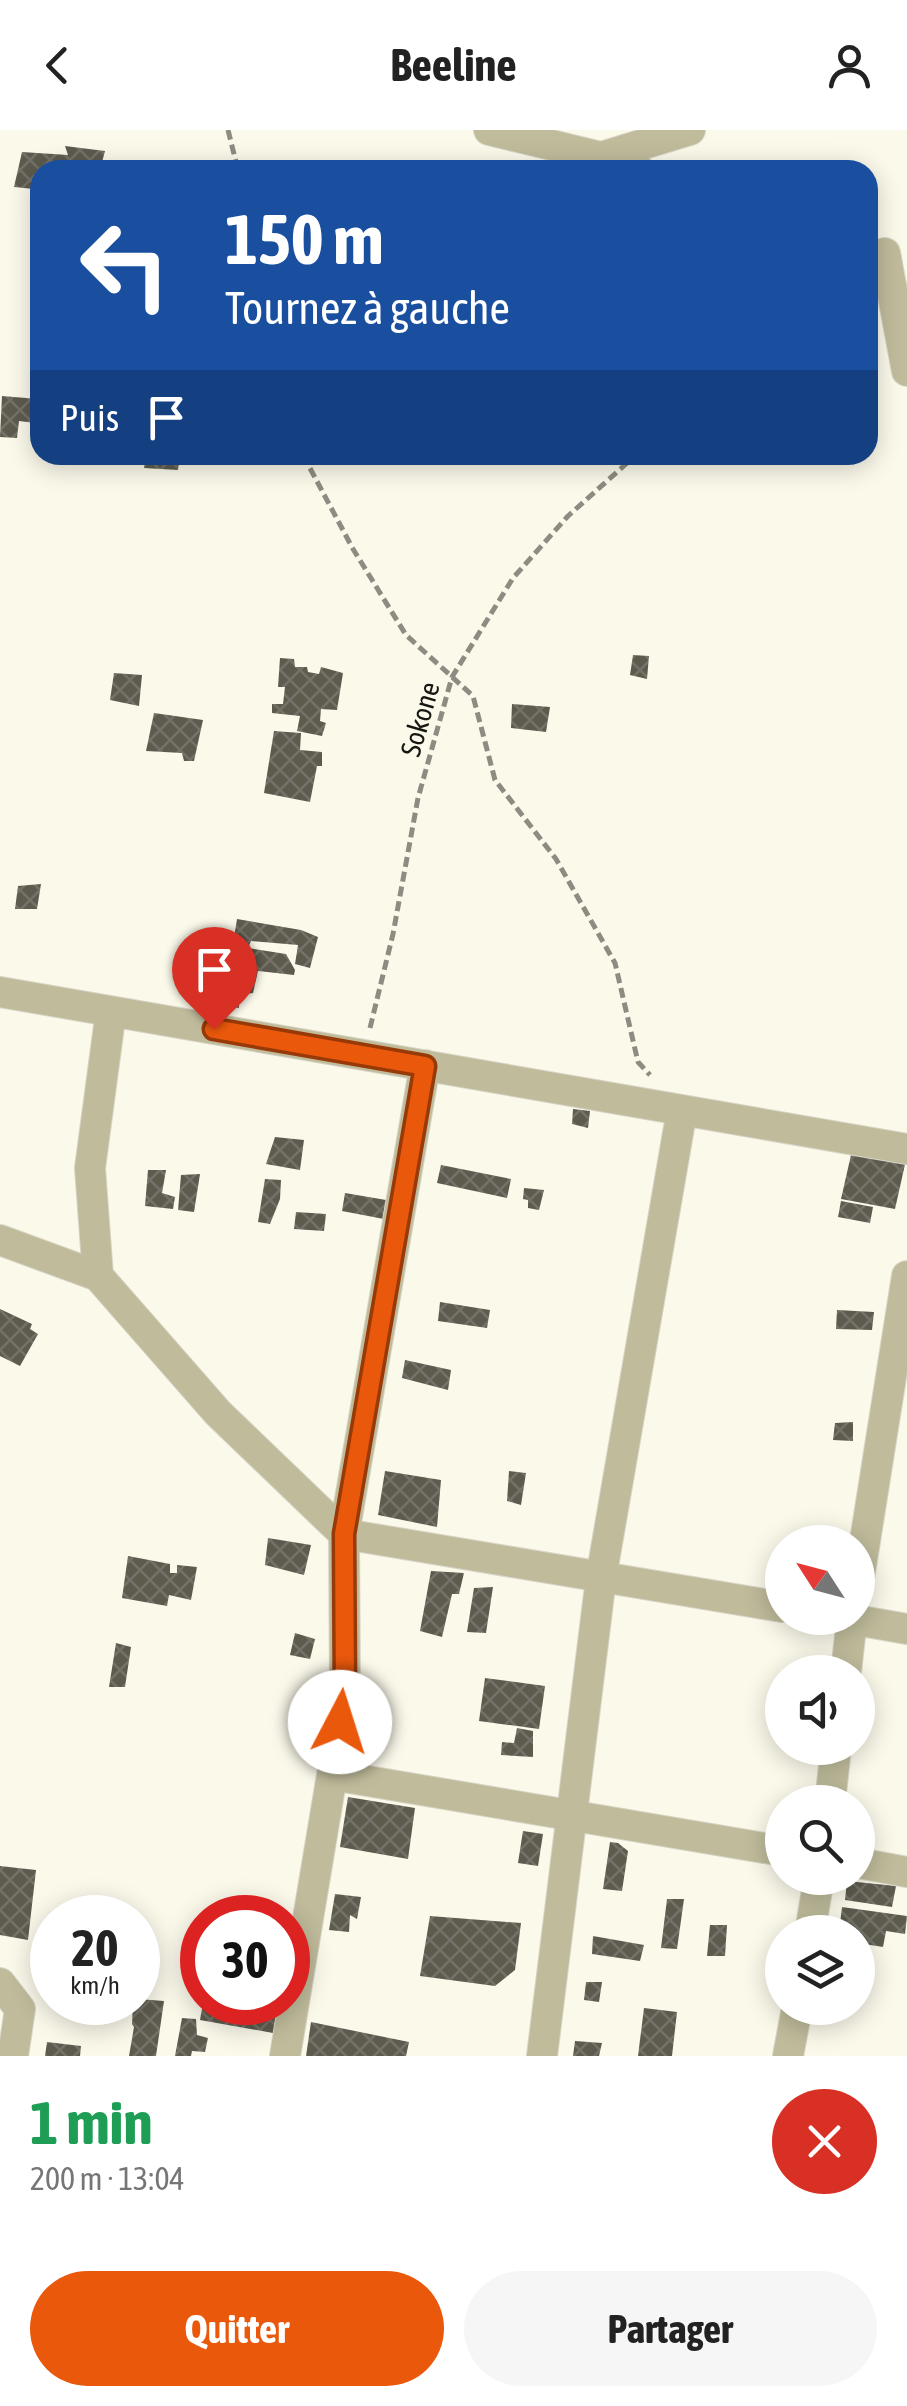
<!DOCTYPE html>
<html lang="fr">
<head>
<meta charset="utf-8">
<style>
	body { margin:0; font-family:"Asap Condensed",sans-serif; background:#f6f6f6; color:#222; height:100vh; display:flex; flex-direction:column; font-size:38px; white-space:nowrap }
	* { box-sizing:border-box; margin:0 }
	p { font-size:32px; color:#767676 }
	.icon { flex:none; width:55px; height:55px; fill:none; stroke:currentColor; stroke-width:2; stroke-linecap:round; stroke-linejoin:round }
	.map { position:relative; height:1926px; overflow:hidden }
	.details { display:flex; flex-direction:column; background:#fff; flex:1 }
	.details>* { flex:none }
	.guide { position:absolute; left:30px; top:30px; width:848px; height:305px; border-radius:30px; box-shadow:0 5px 25px #0003; background:#1a4fa0; color:#fff; overflow:hidden }
	.needle { width:65px; rotate:306deg }
	.tools { position:absolute; left:765px; top:1395px; display:grid; gap:20px }
	.tools a { display:grid; place-items:center; width:110px; height:110px; border-radius:50%; background:#fff; box-shadow:0 5px 25px #0003; font-size:50px }
	.speed { position:absolute; left:30px; top:1765px; display:flex; gap:20px; font-size:50px; font-weight:700; text-align:center }
	.speed>* { display:grid; place-content:center; width:130px; height:130px; border-radius:50%; background:#fff; box-shadow:0 5px 25px #0003; line-height:1 }
	.speed small { font-size:25px; font-weight:400 }
	.speed .limit { border:15px solid #d22; background:#fff; color:#111 }
	.pin { position:absolute; display:grid; place-items:center; width:85px; height:85px; color:#fff; margin:-102px -42px; border-radius:50% 50% 50% 0; rotate:-45deg; box-shadow:0 0 10px #0007 }
	.pin .icon { rotate:45deg }
	.me { position:absolute; width:110px; margin:-55px; rotate:5deg; stroke-linejoin:round; filter:drop-shadow(0 0 8px #0008) }
	.turn { display:flex; align-items:center; gap:35px; height:210px; padding:0 30px; font-size:45px }
	.turn .icon { width:130px; height:130px; stroke-width:2.5 }
	.turn b { display:block; font-size:70px; line-height:85px }
	.then { display:flex; align-items:center; height:95px; padding:0 30px; background:#0003; gap:20px; font-size:38px }
	.round { display:grid; place-items:center; flex:none; width:105px; height:105px; border-radius:52px; background:#f6f6f6 }
	.head { display:flex; align-items:center; justify-content:space-between; height:170px; padding:0 30px }
	h1 { font-size:60px; font-weight:700; line-height:75px; color:#1e9e55 }
	.action { display:flex; gap:20px; margin-top:auto; padding:20px 30px }
	.action a { flex:1; height:115px; border-radius:60px; background:#ea580c; color:#fff; font-size:40px; font-weight:700; line-height:115px; text-align:center }
	.action a+a { background:#f6f6f6; color:#222 }
	header { display:flex; justify-content:space-between; align-items:center; height:130px; padding:0 30px; background:#fff; font-size:45px; font-weight:700 }
	.map>svg:first-child { display:block }
	.building { fill:url(#building-cross-hatch) }
	.lines { fill:none; stroke-linecap:round; stroke-linejoin:round }
	.street-casing { stroke:#d7d5c7; stroke-width:32 }
	.path { stroke:#8e8c82; stroke-width:5; stroke-dasharray:10 5; stroke-linecap:butt }
	.street { stroke:#bfbb9b; stroke-width:30 }
	.route-casing { stroke:#983908; stroke-width:25 }
	.route { stroke:#ea580c; stroke-width:18 }
	.labels { text-anchor:middle; dominant-baseline:central; stroke-width:10; stroke-linejoin:round; paint-order:stroke }
	.street-label { font-size:28px; fill:#171611; stroke:#fbf9ea }
</style>
</head>
<body>
<header><svg class="icon" aria-label="back" viewBox="0 0 24 24"><path d="M15 5l-7 7 7 7"/></svg>Beeline<svg class="icon" aria-label="person" viewBox="0 0 24 24"><circle cx="12" cy="8" r="4"/><path d="M4 21q1-7 8-7t8 7"/></svg></header>
<div class="map">
<svg width="907" height="1926" viewBox="0 0 907 1926">
	<defs>
		<pattern id="building-cross-hatch" width="8" height="8" patternUnits="userSpaceOnUse" patternTransform="scale(2.5)"><rect width="8" height="8" fill="#5d5b4e"/><path d="M0 0l8 8M0 8l8-8" fill="none" stroke="#747268"/></pattern>
	</defs>
	<rect width="100%" height="100%" fill="#fbf9ea"/>
	<!-- building -->
	<path class="building" d="M65,16L105,21L100,40H40V76L31,75L34,59L14,57L22,22L68,25Z
		M2,266L38,269L35,293L19,291L17,308L0,307Z
		M146,325H180L178,340L144,338Z
		M633,525L649,526L647,549L630,545Z
		M280,528L294,529L295,537H307L308,542L319,544L321,537L343,543L337,580L321,579L320,591L326,593L322,606L297,601L300,586L272,583V574H283L285,557H278Z
		M114,543L142,545L139,576L110,570Z
		M512,574L550,577L546,602L511,598Z
		M154,583L203,590L194,631H184L182,623L146,621Z
		M274,601L301,603L300,620L322,622V636H317L310,672L264,663Z
		M41,754L37,779H15L18,756Z
		M237,789L301,800L318,807L310,838L295,834L298,815L251,811L248,818L286,824L295,840L294,845L258,841L253,863L239,865V878L223,876Z
		M573,979L590,981L588,998L572,994Z
		M275,1007L304,1010L300,1040L266,1034Z
		M851,1025L906,1030L895,1079L841,1069Z
		M441,1035L511,1049L507,1068L437,1053Z
		M148,1040H166L162,1063L175,1067L173,1079L145,1076Z
		M200,1044L194,1082L178,1080L181,1045Z
		M265,1049L281,1050L280,1069L270,1094L258,1092Z
		M524,1058L544,1060L539,1080L528,1078V1070L523,1069Z
		M345,1063L392,1071L389,1090L342,1081Z
		M841,1071L873,1077L870,1093L838,1087Z
		M296,1082L326,1084L324,1101L294,1099Z
		M440,1172L490,1180L487,1198L438,1191Z
		M0,1179L32,1194L30,1199L38,1204L20,1236L0,1226Z
		M837,1180L874,1182L872,1200L836,1199Z
		M405,1230L451,1240L448,1260L402,1248Z
		M853,1292V1311L833,1310L835,1293Z
		M385,1341L441,1350L437,1397L378,1385Z
		M509,1341L526,1343L521,1375L507,1371Z
		M268,1408L311,1415L304,1445L265,1435Z
		M128,1426L170,1434V1443H177V1435L197,1437L191,1470L169,1465L167,1476L122,1468Z
		M431,1441L464,1443L459,1464H452L442,1507L420,1501Z
		M493,1457L486,1503L467,1502L474,1458Z
		M295,1503L315,1509L310,1529L290,1525Z
		M116,1513L131,1517L125,1557H109Z
		M485,1548L545,1556L539,1599L479,1591Z
		M517,1598L533,1601V1627L501,1625L502,1612L514,1613Z
		M348,1667L415,1678L408,1729L340,1717Z
		M523,1701L543,1704L538,1736L518,1733Z
		M610,1712L618,1713L628,1721L622,1761L603,1759Z
		M0,1736L36,1740L28,1810L0,1805Z
		M847,1751L896,1756L892,1777L845,1770Z
		M335,1764L361,1767L357,1789L350,1785L349,1802L329,1800Z
		M667,1769H684L677,1819L661,1818Z
		M842,1777L907,1786L905,1804L886,1801L883,1817L858,1813V1802H839Z
		M430,1786L521,1793L515,1840L495,1856L420,1846Z
		M710,1795H727L725,1826H707Z
		M593,1806L644,1815L640,1831L592,1824Z
		M586,1852H602L599,1872L584,1870Z
		M138,1869L164,1871L156,1926H129L134,1897L132,1894L133,1872H138Z
		M203,1873L276,1886L273,1903L200,1890Z
		M644,1878L677,1882L672,1926H638Z
		M182,1888L196,1889L197,1905L208,1908L205,1922L192,1921L191,1926H175Z
		M311,1892L409,1912L406,1926H306Z
		M575,1911L602,1913L599,1926H573Z
		M47,1912L81,1916L80,1926H45Z"/>
	<g class="lines">
		<!-- street casing -->
		<g class="street-casing">
			<path id="street" d="M489,0L601,27L639,40
				M601,27L690,0
				M885,123L907,241
				M0,862L907,1019
				M111,881L90,1038L98,1146L218,1283L344,1404L782,1477
				M425,935L344,1404L345,1565L332,1645L782,1721
				M0,1110L98,1146
				M858,1455L907,1146
				M844,1488L907,1499
				M846,1542L852,1488
				M830,1672L836,1618
				M858,1733L907,1742
				M810,1802L819,1748
				M0,1853L20,1879L13,1926
				M285,1926L332,1645
				M542,1926L601,1448L682,980
				M788,1926L797,1878"/>
		</g>
		<!-- path -->
		<path class="path" d="M228,0L238,40
			M303,325L353,419L406,505L473,566L495,650L556,729L615,833L638,932L650,945
			M370,898L393,804L418,668L452,547L513,448L568,386L636,325"/>
		<!-- street -->
		<use href="#street" class="street"/>
	</g>
	<g class="lines">
		<!-- route casing -->
		<g class="route-casing">
			<path id="route" d="M214,899L425,936L344,1404L345,1565L340,1592"/>
		</g>
		<!-- route -->
		<use href="#route" class="route"/>
	</g>
	<g class="labels">
		<!-- street labels -->
		<g class="street-label">
			<text transform="translate(420 589) rotate(-74)">Sokone</text>
		</g>
	</g>
</svg>
<div class="tools">
<a><svg class="needle" viewBox="-14 -14 28 28"><path d="M0-13l5 13h-10z" fill="#e53935"/><path d="M0 13l5-13h-10z" fill="#767676"/></svg></a>
<a><svg class="icon" aria-label="sound" viewBox="0 0 24 24"><path d="M4 9h4l5-4v14l-5-4H4zM17 9q2 3 0 6"/></svg></a>
<a><svg class="icon" aria-label="search" viewBox="0 0 24 24"><circle cx="10" cy="10" r="6"/><path d="M15 15l6 6"/></svg></a>
<a><svg class="icon" aria-label="layers" viewBox="0 0 24 24"><path d="M12 4l9 5-9 5-9-5zM3 14l9 5 9-5"/></svg></a>
</div>
<div class="speed"><div>20<small>km/h</small></div><div class="limit">30</div></div>
<div class="pin" style="left:214px;top:899px;background:#d93025"><svg class="icon" aria-label="arrive" viewBox="0 0 24 24"><path d="M6 21V4h12l-3 4 3 4H6"/></svg></div>
<svg class="me" style="left:340px;top:1592px" viewBox="-20 -20 40 40"><circle r="19" fill="#fff"/><path d="M0-13L10 11 0 6-10 11z" fill="#ea580c"/></svg>
<div class="guide">
<div class="turn"><svg class="icon" aria-label="left" viewBox="0 0 24 24"><path d="M17 20v-9H6M10 6l-5 5 5 5"/></svg><div><b>150 m</b>Tournez à gauche</div></div>
<div class="then">Puis<svg class="icon" aria-label="arrive" viewBox="0 0 24 24"><path d="M6 21V4h12l-3 4 3 4H6"/></svg></div>
</div>
</div>
<section class="details">
<div class="head"><div><h1>1 min</h1><p>200 m · 13:04</p></div><a class="round" style="background:#d93025;color:#fff"><svg class="icon" aria-label="close" viewBox="0 0 24 24"><path d="M6 6l12 12M18 6L6 18"/></svg></a></div>
<div class="action"><a>Quitter</a><a>Partager</a></div>
</section>
</body>
</html>
